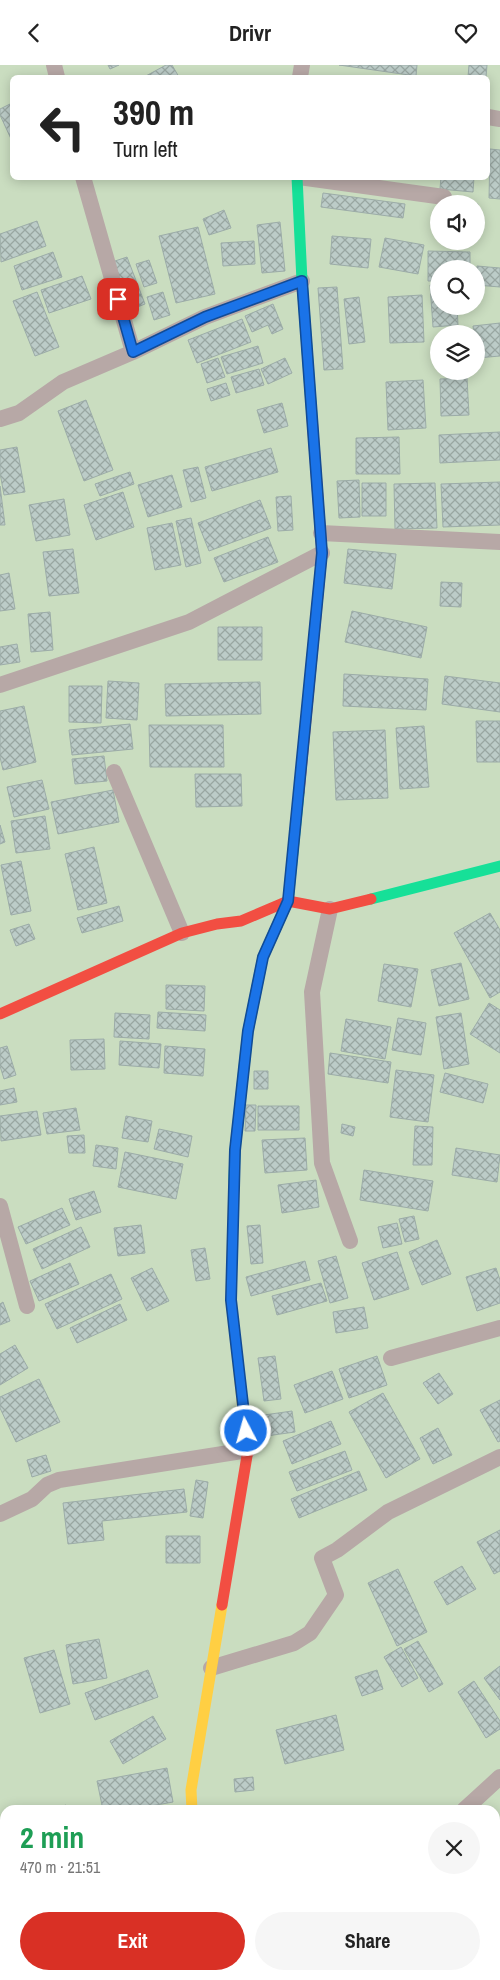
<!DOCTYPE html>
<html lang="en">
<head>
<meta charset="utf-8">
<style>
	body { margin:0; font-family:"Archivo Narrow",sans-serif; background:#f6f6f6; color:#222; height:100vh; display:flex; flex-direction:column; font-size:19px; white-space:nowrap }
	* { box-sizing:border-box; margin:0 }
	p { font-size:16px; color:#767676 }
	.icon { flex:none; width:28px; height:28px; fill:none; stroke:currentColor; stroke-width:2; stroke-linecap:round; stroke-linejoin:round }
	.map { position:relative; flex:1; overflow:hidden }
	.side { position:absolute; left:0px; top:1740px; width:500px; height:175px; display:flex; flex-direction:column; background:#fff; border-radius:15px 15px 0 0; box-shadow:0 2px 12px #0003 }
	.side>* { flex:none }
	.banner { position:absolute; left:10px; top:10px; width:480px; height:105px; border-radius:8px; box-shadow:0 2px 12px #0003; background:#fff; color:#222; overflow:hidden }
	.buttons { position:absolute; left:430px; top:130px; display:grid; gap:10px }
	.buttons a { display:grid; place-items:center; width:55px; height:55px; border-radius:50%; background:#fff; box-shadow:0 2px 12px #0003; font-size:25px }
	.pin { position:absolute; display:grid; place-items:center; width:42px; height:42px; color:#fff; margin:-21px; border-radius:10px; box-shadow:0 2px 8px #0006 }
	.me { position:absolute; width:55px; margin:-28px; rotate:354deg; stroke-linejoin:round; filter:drop-shadow(0 0 4px #0008) }
	.turn { display:flex; align-items:center; gap:18px; height:105px; padding:0 20px; font-size:22px }
	.turn .icon { width:65px; height:65px; stroke-width:2.5 }
	.turn b { display:block; font-size:35px; line-height:42px }
	.round { display:grid; place-items:center; flex:none; width:52px; height:52px; border-radius:26px; background:#f6f6f6 }
	.overview { display:flex; align-items:center; justify-content:space-between; height:85px; padding:0 20px }
	h1 { font-size:30px; font-weight:700; line-height:38px; color:#1e9e55 }
	.button { display:flex; gap:10px; margin-top:auto; padding:10px 20px }
	.button a { flex:1; height:58px; border-radius:30px; background:#d93025; color:#fff; font-size:20px; font-weight:700; line-height:58px; text-align:center }
	.button a+a { background:#f6f6f6; color:#222 }
	header { display:flex; justify-content:space-between; align-items:center; height:65px; padding:0 20px; background:#fff; font-size:22px; font-weight:700 }
	.map>svg:first-child { display:block }
	.building { fill:url(#building-cross-hatch); stroke:#9caca8 }
	.lines { fill:none; stroke-linecap:round; stroke-linejoin:round }
	.street { stroke:#b7a8a6; stroke-width:16 }
	.fast { stroke:#16e098; stroke-width:11 }
	.slow { stroke:#ffcf43; stroke-width:11 }
	.jam { stroke:#f24e42; stroke-width:11 }
	.route-casing { stroke:#114b97; stroke-width:12 }
	.route { stroke:#1a73e8; stroke-width:9 }
</style>
</head>
<body>
<header><svg class="icon" aria-label="back" viewBox="0 0 24 24"><path d="M15 5l-7 7 7 7"/></svg>Drivr<svg class="icon" aria-label="heart" viewBox="0 0 24 24"><path d="M12 20l-8-8c-3-5 5-10 8-4 3-6 11-1 8 4z"/></svg></header>
<div class="map">
<svg width="500" height="1915" viewBox="0 0 500 1915">
	<defs>
		<pattern id="building-cross-hatch" width="8" height="8" patternUnits="userSpaceOnUse" patternTransform="scale(1.25)"><rect width="8" height="8" fill="#bcccc8"/><path d="M0 0l8 8M0 8l8-8" fill="none" stroke="#99a7a2"/></pattern>
	</defs>
	<rect width="100%" height="100%" fill="#caddc0"/>
	<!-- building -->
	<path class="building" d="M108,0H119L110,4Z
		M166,0H172L179,12H144Z
		M339,0H417L416,11Z
		M469,0H487L486,12H468Z
		M12,38V76L0,50V44Z
		M490,84L500,85V134L489,133Z
		M441,112H474L473,127L440,124Z
		M323,128L405,139L403,153L321,142Z
		M440,133L478,139L476,146V139H439Z
		M224,145L231,163L209,170L203,154Z
		M37,156L46,181L1,197L0,169Z
		M280,157L285,206L262,208L257,160Z
		M198,162L215,229L176,238L159,171Z
		M332,171L371,174L368,203L330,199Z
		M385,173L424,180L418,209L379,202Z
		M254,176L255,199L223,201L221,178Z
		M428,186L470,187V204H439V216H428Z
		M53,187L62,212L22,225L14,201Z
		M127,192L145,239L130,245L112,197Z
		M149,195L157,218L144,222L136,199Z
		M477,201L500,203V222L476,220Z
		M82,211L91,234L49,248L41,225Z
		M430,220H439V241H457L458,260L433,262Z
		M337,222L343,304L324,305L318,223Z
		M37,227L59,282L35,291L13,236Z
		M163,227L170,250L154,255L147,232Z
		M422,230L424,277L390,278L388,232Z
		M359,232L365,277L349,279L344,234Z
		M273,239L283,264L272,269L268,260L252,267L245,251Z
		M242,254L251,277L197,298L188,275Z
		M500,258V291L477,293L476,269H474L473,261Z
		M258,281L263,298L227,309L221,292Z
		M218,293L225,312L207,318L201,299Z
		M285,293L292,308L268,319L261,304Z
		M259,304L264,320L236,328L231,312Z
		M467,313L469,350L441,351L440,314Z
		M423,315L426,363L388,365L386,317Z
		M226,318L230,330L211,336L207,324Z
		M86,335L113,405L84,416L58,346Z
		M282,338L288,361L264,368L257,345Z
		M500,367V395L440,398L439,370Z
		M399,372L400,409H356V373Z
		M17,382L25,427L4,430L0,408V385Z
		M271,383L278,407L212,426L205,402Z
		M198,402L206,433L191,437L183,405Z
		M130,407L134,419L100,431L95,419Z
		M172,410L182,442L148,452L138,420Z
		M359,415L360,452L339,453L337,416Z
		M500,417V460L443,462L441,419Z
		M362,418H386V451H362Z
		M435,418L437,463L395,464L394,419Z
		M0,421L5,460H0Z
		M123,427L134,462L96,475L84,440Z
		M291,431L293,465L278,466L276,432Z
		M64,434L70,470L36,476L29,440Z
		M260,435L271,463L209,486L198,458Z
		M191,453L201,498L186,502L176,456Z
		M172,458L181,500L155,505L147,463Z
		M268,472L278,497L224,517L214,493Z
		M73,484L79,528L49,531L43,487Z
		M348,484L396,489L392,524L344,518Z
		M9,508L15,544L0,546V510Z
		M441,517L462,518L461,542L440,541Z
		M352,546L427,562L421,593L345,577Z
		M50,547L53,585L31,587L28,549Z
		M218,562H262V595H218Z
		M17,579L20,597L0,600V582Z
		M344,609L428,614L426,645L343,641Z
		M445,611L500,618V647L442,639Z
		M108,616L139,618L137,655L106,653Z
		M260,617L261,649L166,651L165,619Z
		M69,621H102L101,658L69,657Z
		M24,641L36,697L3,705L0,692V646Z
		M476,656H500V697H477Z
		M130,659L133,684L72,690L69,665Z
		M149,660H223L224,702H150Z
		M424,661L429,722L400,724L396,663Z
		M385,665L388,733L336,735L333,667Z
		M104,691L107,716L75,719L72,694Z
		M195,709H241L242,741L196,742Z
		M42,715L49,744L14,752L7,722Z
		M113,725L119,757L58,769L51,737Z
		M45,751L50,784L16,788L11,756Z
		M0,760L5,777L0,779Z
		M94,782L107,838L78,845L65,789Z
		M21,796L31,846L11,850L1,800Z
		M119,841L123,856L82,868L77,853Z
		M490,848L500,865V927L490,933L454,868Z
		M29,859L35,874L16,881L10,865Z
		M461,898L469,934L439,941L431,905Z
		M384,899L418,904L411,942L378,936Z
		M166,920L205,921L204,946L166,944Z
		M489,938L500,945V988L470,969Z
		M158,947L206,950L205,966L157,963Z
		M115,948L150,950L149,974L114,972Z
		M461,948L469,999L444,1004L436,952Z
		M398,953L426,958L421,990L392,985Z
		M346,954L391,962L385,994L341,986Z
		M104,974L105,1004L71,1005L70,975Z
		M120,976L161,979L159,1003L119,1000Z
		M7,981L16,1010L4,1014L0,1001V983Z
		M165,981L205,984L203,1011L164,1008Z
		M330,988L391,997L388,1018L328,1009Z
		M396,1005L434,1010L428,1057L390,1052Z
		M254,1006H268V1024H254Z
		M445,1008L488,1019L483,1038L440,1027Z
		M14,1023L17,1037L0,1040V1026Z
		M246,1040H256L255,1066H245Z
		M258,1041H299V1065H258Z
		M76,1043L80,1065L47,1069L43,1048Z
		M37,1046L41,1070L1,1076L0,1051Z
		M126,1051L152,1056L148,1077L122,1073Z
		M342,1059L355,1062L353,1071L341,1068Z
		M415,1061L433,1062L432,1100H413Z
		M159,1064L192,1071L188,1092L154,1084Z
		M84,1070L85,1088H69L67,1071Z
		M305,1073L307,1105L265,1108L262,1075Z
		M96,1080L118,1083L116,1104L93,1101Z
		M456,1083L500,1090L497,1117L452,1110Z
		M125,1087L183,1099L176,1134L118,1122Z
		M364,1105L433,1116L428,1146L360,1135Z
		M316,1115L319,1142L282,1148L278,1120Z
		M94,1126L101,1147L76,1155L69,1134Z
		M62,1143L70,1160L26,1179L18,1162Z
		M414,1151L419,1174L405,1177L399,1154Z
		M397,1158L402,1179L383,1183L378,1162Z
		M141,1160L145,1188L118,1191L114,1163Z
		M260,1160L263,1198L251,1199L247,1161Z
		M81,1162L90,1182L42,1204L33,1184Z
		M437,1175L451,1209L422,1220L409,1187Z
		M205,1183L210,1214L196,1216L191,1185Z
		M397,1187L409,1224L374,1235L362,1198Z
		M336,1191L348,1233L330,1238L318,1196Z
		M305,1196L310,1215L251,1231L246,1212Z
		M70,1198L79,1219L39,1236L30,1216Z
		M152,1203L169,1236L147,1246L131,1213Z
		M496,1203L500,1215V1238L477,1246L466,1212Z
		M111,1209L122,1234L57,1264L45,1239Z
		M321,1218L327,1236L277,1250L272,1231Z
		M3,1237L10,1256L0,1260V1239Z
		M120,1239L127,1255L77,1278L70,1263Z
		M364,1242L368,1263L336,1268L333,1247Z
		M15,1280L28,1303L0,1320V1289Z
		M275,1291L281,1334L264,1336L258,1293Z
		M377,1291L387,1320L349,1333L339,1304Z
		M332,1306L343,1334L305,1348L294,1320Z
		M439,1308L453,1329L438,1339L423,1318Z
		M39,1314L60,1357L16,1377L0,1343V1332Z
		M383,1328L420,1394L386,1413L349,1347Z
		M500,1335V1376L498,1377L480,1345Z
		M292,1346L295,1367L266,1371L264,1350Z
		M331,1356L341,1379L292,1399L283,1376Z
		M438,1363L452,1390L433,1399L420,1373Z
		M345,1386L352,1405L297,1426L289,1407Z
		M46,1390L51,1406L32,1412L27,1395Z
		M359,1406L367,1425L299,1453L291,1434Z
		M196,1415L208,1417L203,1453L190,1451Z
		M184,1424L187,1447L102,1456L104,1475L68,1479L63,1438Z
		M500,1465V1506L494,1509L477,1477Z
		M166,1471H200V1498H166Z
		M462,1501L476,1524L447,1540L434,1517Z
		M398,1504L427,1567L397,1581L368,1518Z
		M99,1574L107,1613L73,1619L66,1580Z
		M418,1576L443,1619L429,1627L404,1584Z
		M401,1582L418,1613L402,1622L384,1592Z
		M54,1585L70,1639L40,1648L24,1593Z
		M500,1601V1635L484,1613Z
		M148,1605L158,1632L95,1655L85,1628Z
		M377,1605L383,1624L362,1631L355,1612Z
		M474,1616L500,1656V1664L486,1673L458,1627Z
		M336,1650L344,1685L285,1699L276,1665Z
		M153,1651L166,1674L123,1699L110,1676Z
		M167,1703L173,1737L129,1745H103L97,1716Z
		M253,1712L254,1725L235,1727L234,1714Z
		M66,1740L68,1745H50Z
		M5,1759V1808L3,1809L0,1799V1761Z
		M500,1801V1841L495,1842V1803Z
		M0,1825L5,1838V1850L0,1852Z
		M500,1860V1877L495,1880V1862Z
		M5,1870V1898L0,1890V1874Z
		M0,1901L5,1910L8,1911L3,1915H0Z
		M19,1910H40L44,1915H13Z
		M80,1910H103V1912L80,1914Z
		M488,1910H491L494,1915H479Z"/>
	<g class="lines">
		<!-- street -->
		<path class="street" d="M54,0L57,12
			M300,12L302,0
			M488,52L500,54
			M83,112L133,287
			M299,112L444,132
			M0,354L19,348L63,317L133,287L205,252L302,216
			M321,468L500,477
			M0,620L189,557L322,488
			M114,707L182,868
			M330,844L312,927L322,1098L350,1176
			M0,1141L27,1241
			M391,1293L500,1263
			M0,1449L32,1434L47,1420L59,1415L248,1385
			M211,1603L294,1578L310,1568L336,1530L322,1493L337,1485L388,1447L500,1392
			M464,1745L500,1712
			M495,1896L500,1893
			M458,1913L465,1910"/>
		<!-- fast -->
		<path class="fast" d="M297,112L302,216L312,352
			M371,834L500,801
			M234,1117L235,1085L248,966L263,892L288,836L299,727"/>
		<!-- slow -->
		<path class="slow" d="M234,1117L231,1235L244,1354
			M192,1745L191,1725L222,1540"/>
		<!-- jam -->
		<path class="jam" d="M299,727L322,488L312,352
			M0,949L182,868L217,859L241,856L288,836L330,844L371,834
			M222,1540L248,1385L244,1354
			M205,1910L206,1915"/>
	</g>
	<g class="lines">
		<!-- route casing -->
		<g class="route-casing">
			<path id="route" d="M118,234L133,287L205,252L302,216L322,488L288,836L263,892L248,966L235,1085L231,1235L246,1366"/>
		</g>
		<!-- route -->
		<use href="#route" class="route"/>
	</g>
</svg>
<div class="buttons">
<a><svg class="icon" aria-label="sound" viewBox="0 0 24 24"><path d="M4 9h4l5-4v14l-5-4H4zM17 9q2 3 0 6"/></svg></a>
<a><svg class="icon" aria-label="search" viewBox="0 0 24 24"><circle cx="10" cy="10" r="6"/><path d="M15 15l6 6"/></svg></a>
<a><svg class="icon" aria-label="layers" viewBox="0 0 24 24"><path d="M12 4l9 5-9 5-9-5zM3 14l9 5 9-5"/></svg></a>
</div>
<div class="pin" style="left:118px;top:234px;background:#d93025"><svg class="icon" aria-label="arrive" viewBox="0 0 24 24"><path d="M6 21V4h12l-3 4 3 4H6"/></svg></div>
<svg class="me" style="left:246px;top:1366px" viewBox="-20 -20 40 40"><circle r="17" fill="#1a73e8" stroke="#fff" stroke-width="3"/><path d="M0-11L8 9 0 5-8 9z" fill="#fff"/></svg>
<div class="banner">
<div class="turn"><svg class="icon" aria-label="left" viewBox="0 0 24 24"><path d="M17 20v-9H6M10 6l-5 5 5 5"/></svg><div><b>390 m</b>Turn left</div></div>
</div>
<section class="side">
<div class="overview"><div><h1>2 min</h1><p>470 m · 21:51</p></div><a class="round"><svg class="icon" aria-label="close" viewBox="0 0 24 24"><path d="M6 6l12 12M18 6L6 18"/></svg></a></div>
<div class="button"><a>Exit</a><a>Share</a></div>
</section>
</div>
</body>
</html>
